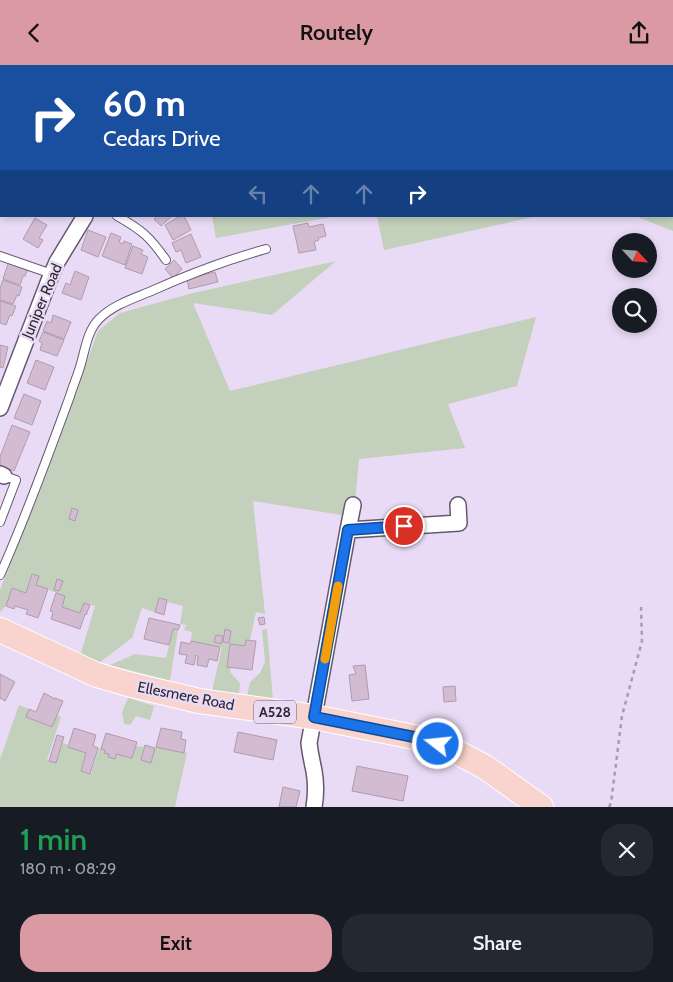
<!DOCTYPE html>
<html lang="en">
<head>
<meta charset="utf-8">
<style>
	body { margin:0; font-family:Cabin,sans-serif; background:#242831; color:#f1f3f6; height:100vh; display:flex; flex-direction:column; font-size:19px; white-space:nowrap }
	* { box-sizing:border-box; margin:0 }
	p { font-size:16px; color:#9ea1a6 }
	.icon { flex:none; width:28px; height:28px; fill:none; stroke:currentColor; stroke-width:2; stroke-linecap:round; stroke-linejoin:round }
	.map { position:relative; height:742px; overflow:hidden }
	.panel { display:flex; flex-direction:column; background:#171b24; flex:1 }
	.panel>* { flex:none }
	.banner { position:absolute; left:0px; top:0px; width:674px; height:152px; box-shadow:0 2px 8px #0003; background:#1a4fa0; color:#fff; overflow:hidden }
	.needle { width:32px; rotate:116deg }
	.fabs { position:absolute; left:612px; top:168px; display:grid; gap:10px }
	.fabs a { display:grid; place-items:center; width:45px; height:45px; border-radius:50%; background:#171b24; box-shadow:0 2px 8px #0003; font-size:25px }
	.pin { position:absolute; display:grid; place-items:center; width:42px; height:42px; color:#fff; margin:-21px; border:2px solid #fff; border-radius:50%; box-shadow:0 1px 5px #0007 }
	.me { position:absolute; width:55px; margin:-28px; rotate:286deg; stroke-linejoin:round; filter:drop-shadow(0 0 4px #0008) }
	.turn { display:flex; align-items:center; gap:18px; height:105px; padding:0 20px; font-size:22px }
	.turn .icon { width:65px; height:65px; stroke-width:2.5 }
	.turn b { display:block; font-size:35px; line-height:42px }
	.lanes { display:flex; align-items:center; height:48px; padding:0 20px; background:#0003; justify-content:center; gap:25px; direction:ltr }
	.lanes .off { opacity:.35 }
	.round { display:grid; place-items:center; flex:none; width:52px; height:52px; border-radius:20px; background:#242831 }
	.head { display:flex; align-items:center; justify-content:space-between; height:85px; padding:0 20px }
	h1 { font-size:30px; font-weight:600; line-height:38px; color:#1e9e55 }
	.button { display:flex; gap:10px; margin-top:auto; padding:10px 20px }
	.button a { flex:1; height:58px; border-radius:20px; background:#da99a3; color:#111; font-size:20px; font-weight:600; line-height:58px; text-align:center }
	.button a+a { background:#242831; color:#f1f3f6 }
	header { display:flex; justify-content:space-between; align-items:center; height:65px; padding:0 20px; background:#da99a3; color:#111; font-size:22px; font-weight:600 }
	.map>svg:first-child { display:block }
	.green { fill:#c2d0bc }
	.building { fill:#d3bcd2; stroke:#af9aaf }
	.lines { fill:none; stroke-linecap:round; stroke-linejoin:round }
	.lane-casing { stroke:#65586f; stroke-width:10 }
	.street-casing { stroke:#65586f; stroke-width:18 }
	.primary-casing { stroke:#fff; stroke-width:26 }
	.path { stroke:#a69baf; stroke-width:2.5; stroke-dasharray:4 4; stroke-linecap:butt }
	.lane { stroke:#fff; stroke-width:8 }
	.street { stroke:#fff; stroke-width:15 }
	.primary { stroke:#f9d3cd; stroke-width:24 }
	.rail-casing { stroke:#443d49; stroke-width:5.5 }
	.rail { stroke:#e9dbf5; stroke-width:4; stroke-dasharray:11; stroke-linecap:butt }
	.route-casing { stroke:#114b97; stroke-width:12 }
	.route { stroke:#1a73e8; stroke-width:9 }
	.slow { stroke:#f59e0b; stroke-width:9 }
	.labels { text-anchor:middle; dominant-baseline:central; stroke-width:5; stroke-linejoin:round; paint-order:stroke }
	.shield { fill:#e9dbf5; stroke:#655d6c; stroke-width:1 }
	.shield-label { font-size:14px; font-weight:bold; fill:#2d2731 }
	.street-label { font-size:15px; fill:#2d2731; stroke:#e9dbf5 }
</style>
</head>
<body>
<header><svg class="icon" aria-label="back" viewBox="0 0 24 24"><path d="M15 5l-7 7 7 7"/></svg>Routely<svg class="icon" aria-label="share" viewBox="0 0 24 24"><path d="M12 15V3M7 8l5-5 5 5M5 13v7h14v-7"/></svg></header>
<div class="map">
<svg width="673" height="742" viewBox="0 0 673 742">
	<rect width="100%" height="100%" fill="#e9dbf5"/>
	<!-- green -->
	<path class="green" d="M301,0H569L576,1H313Z
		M673,73V166L635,151H672Z
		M212,151H337L216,173Z
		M377,151H538L384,185Z
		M336,196L272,250L193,238L230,326L536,252L517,321L448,339L465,383L359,394L355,437L345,436L342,450L253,436L265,549L256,547L250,575H246L245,581L230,579L227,601L231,602L230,607L240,618L239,630L212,626L222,582L191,576L192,567L184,565L186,560L180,559L183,541L167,537V535L159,533L155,547L142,543L132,573L100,597L80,591L95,541L84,538L80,548L62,542L65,531L36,520L39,511L32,509L26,528L12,523L6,541L0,547V525L38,430L98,266L120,248L189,229Z
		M173,564L178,565L170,616L110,600L135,589L166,593Z
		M267,564L273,635L247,631L250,617L260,608L265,597L262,565Z
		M128,633L154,641L150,655L136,651L130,660L124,659L122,647Z
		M19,640L29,644L26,652L51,662L56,650L61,652L47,695L56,698L62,678L69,680L68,682L86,688L81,706L91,709L99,683L105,685L104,688L109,689V692L115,694L116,689L132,693L136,681L144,682L141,695L151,698L155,683L156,682L187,688L175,742H0V694Z"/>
	<!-- building -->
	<path class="building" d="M157,151H172L161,161L154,154Z
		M180,151H184L191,165L173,175L165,160Z
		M35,153L47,160L39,173L43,175L38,183L23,174Z
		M308,158L309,162L323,159L326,171L318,173L319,175L314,177L316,185L299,188L293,161Z
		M88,165L106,172L98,192L81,185Z
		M111,168L121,172L119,177L123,179L124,176L132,179L125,200L102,191Z
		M191,169L201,192L186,198L181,185L176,187L172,178Z
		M133,181L143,185L141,189L148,192L142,209L125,203Z
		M174,195L182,204L173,213L165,204Z
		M9,196L28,203L25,211H23L20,220L3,214Z
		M75,206L89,212L81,235L62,228L66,218L70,220Z
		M215,207L218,217L189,224L187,214Z
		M3,215L22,222L19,231L17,230L13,239L0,235V223Z
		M0,236L16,241L12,251L10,250L6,260L0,258Z
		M53,250L71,257L64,274L43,266L47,256L51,258Z
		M43,267L64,275L57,291L40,285L42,278L39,276Z
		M0,280L8,282L3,303L0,302Z
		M36,295L54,302L45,325L27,318Z
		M24,329L41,336L32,360L14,353Z
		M12,360L30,367L14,406L0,400V392Z
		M72,443L78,445L75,456L69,454Z
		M32,509L39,511L36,520L48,524L38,553L26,549L28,545L15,541L14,544L6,541L12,523L26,528Z
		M57,514L63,516L59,526L54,525Z
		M56,528L65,531L62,542L80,548L84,538L90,540L86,550L85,549L80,564L51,554L53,547L50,546Z
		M159,533L167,535L164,550L155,547Z
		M264,552L265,559L260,560L258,553Z
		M149,553L180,560L178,565L173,564L169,580L144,574Z
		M225,564L231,566L229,578L223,577Z
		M216,570L223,571L221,579L214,577Z
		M246,575L256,576L252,605L227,602L230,579L245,581Z
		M191,576L220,582L217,596L209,594L207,602L197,600L198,591L196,590L194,600L185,598L187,590L179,589L181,577L190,579Z
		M365,600L369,634L352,636L349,610L356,609L353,601Z
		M0,609L15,617L5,636L0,633Z
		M455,621L456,636L444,637L443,622Z
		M44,628L55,634V633L63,636L52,662L26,652L29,644L36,647Z
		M74,663L96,670L93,681L98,683L90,709L81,706L86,688L68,682Z
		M161,663L182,667L181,674L186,675L184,688L156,682Z
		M238,667L277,675L273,695L234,687Z
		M106,668L137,677L132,693L116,689L115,694L108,692L109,689L104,688L105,685L101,684Z
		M57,670L64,672L56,698L49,696Z
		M145,680L155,683L151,698L141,695Z
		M357,701L408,711L403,736L352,726Z
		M283,722L300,726L296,742H279Z"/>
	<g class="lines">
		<!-- lane casing -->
		<g class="lane-casing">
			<path id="lane" d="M117,151C142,165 150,172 166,195
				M0,191L52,209
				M0,457L16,415L4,411
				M0,510C26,452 48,391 70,331C73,321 77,312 80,302C85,286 87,266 99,254C113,240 132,234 149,227C187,210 226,195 266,184"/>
		</g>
		<!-- street casing -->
		<g class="street-casing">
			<path id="street" d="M0,106L1,105
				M0,343L50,213L57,197L85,151
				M0,409L4,411
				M348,465L353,440
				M314,742C316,730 316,717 314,706C312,696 310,688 309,678L348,465L459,458L458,440"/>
		</g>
		<!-- primary casing -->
		<g class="primary-casing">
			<path id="primary" d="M0,565L97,610L128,619L199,636L314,652L424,674L451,684L485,702L541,742"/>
		</g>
		<!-- path -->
		<path class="path" d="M609,742L611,738L622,651L642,576L641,542"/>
		<!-- lane -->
		<use href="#lane" class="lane"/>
		<!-- street -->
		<use href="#street" class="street"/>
		<!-- primary -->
		<use href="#primary" class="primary"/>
		<!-- rail casing -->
		<g class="rail-casing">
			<path id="rail" d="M173,0L185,1
				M239,0L251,1
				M672,49H673"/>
		</g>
		<!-- rail -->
		<use href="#rail" class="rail"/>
	</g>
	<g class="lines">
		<!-- route casing -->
		<g class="route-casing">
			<path id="route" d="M404,461L348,465L314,652L424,674L438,679"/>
		</g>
		<!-- route -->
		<use href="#route" class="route"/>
		<!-- slow -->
		<path class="slow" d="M325,594L338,521"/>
	</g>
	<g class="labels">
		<!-- shield labels -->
		<rect class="shield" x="254" y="635.5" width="42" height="23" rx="4"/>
		<g class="shield-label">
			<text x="275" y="647">A528</text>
		</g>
		<!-- street labels -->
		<g class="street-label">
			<text transform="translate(42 236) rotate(-67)">Juniper Road</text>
			<text transform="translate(186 631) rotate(11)">Ellesmere Road</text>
		</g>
	</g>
</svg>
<div class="fabs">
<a><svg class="needle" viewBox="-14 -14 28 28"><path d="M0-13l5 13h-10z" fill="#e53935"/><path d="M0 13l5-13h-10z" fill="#9ea1a6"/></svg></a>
<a><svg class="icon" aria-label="search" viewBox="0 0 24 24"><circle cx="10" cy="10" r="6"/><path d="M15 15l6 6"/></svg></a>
</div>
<div class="pin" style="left:404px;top:461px;background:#d93025"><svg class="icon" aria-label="arrive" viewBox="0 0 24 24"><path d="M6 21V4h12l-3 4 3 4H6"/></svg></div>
<svg class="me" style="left:438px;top:679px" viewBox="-20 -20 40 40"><circle r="17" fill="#1a73e8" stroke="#fff" stroke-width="3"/><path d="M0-11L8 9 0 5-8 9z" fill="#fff"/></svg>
<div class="banner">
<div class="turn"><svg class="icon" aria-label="right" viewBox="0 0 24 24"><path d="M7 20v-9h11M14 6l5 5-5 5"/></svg><div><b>60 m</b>Cedars Drive</div></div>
<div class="lanes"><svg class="icon off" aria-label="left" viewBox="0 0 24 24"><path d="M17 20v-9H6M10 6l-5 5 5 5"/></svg><svg class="icon off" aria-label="ahead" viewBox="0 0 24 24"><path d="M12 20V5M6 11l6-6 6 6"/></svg><svg class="icon off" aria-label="ahead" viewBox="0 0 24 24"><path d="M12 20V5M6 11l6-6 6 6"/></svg><svg class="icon" aria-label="right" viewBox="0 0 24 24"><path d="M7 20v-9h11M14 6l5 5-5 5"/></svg></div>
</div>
</div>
<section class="panel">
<div class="head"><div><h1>1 min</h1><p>180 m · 08:29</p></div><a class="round"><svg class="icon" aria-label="close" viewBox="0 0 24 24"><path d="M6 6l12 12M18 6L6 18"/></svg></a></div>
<div class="button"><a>Exit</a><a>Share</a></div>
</section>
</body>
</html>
